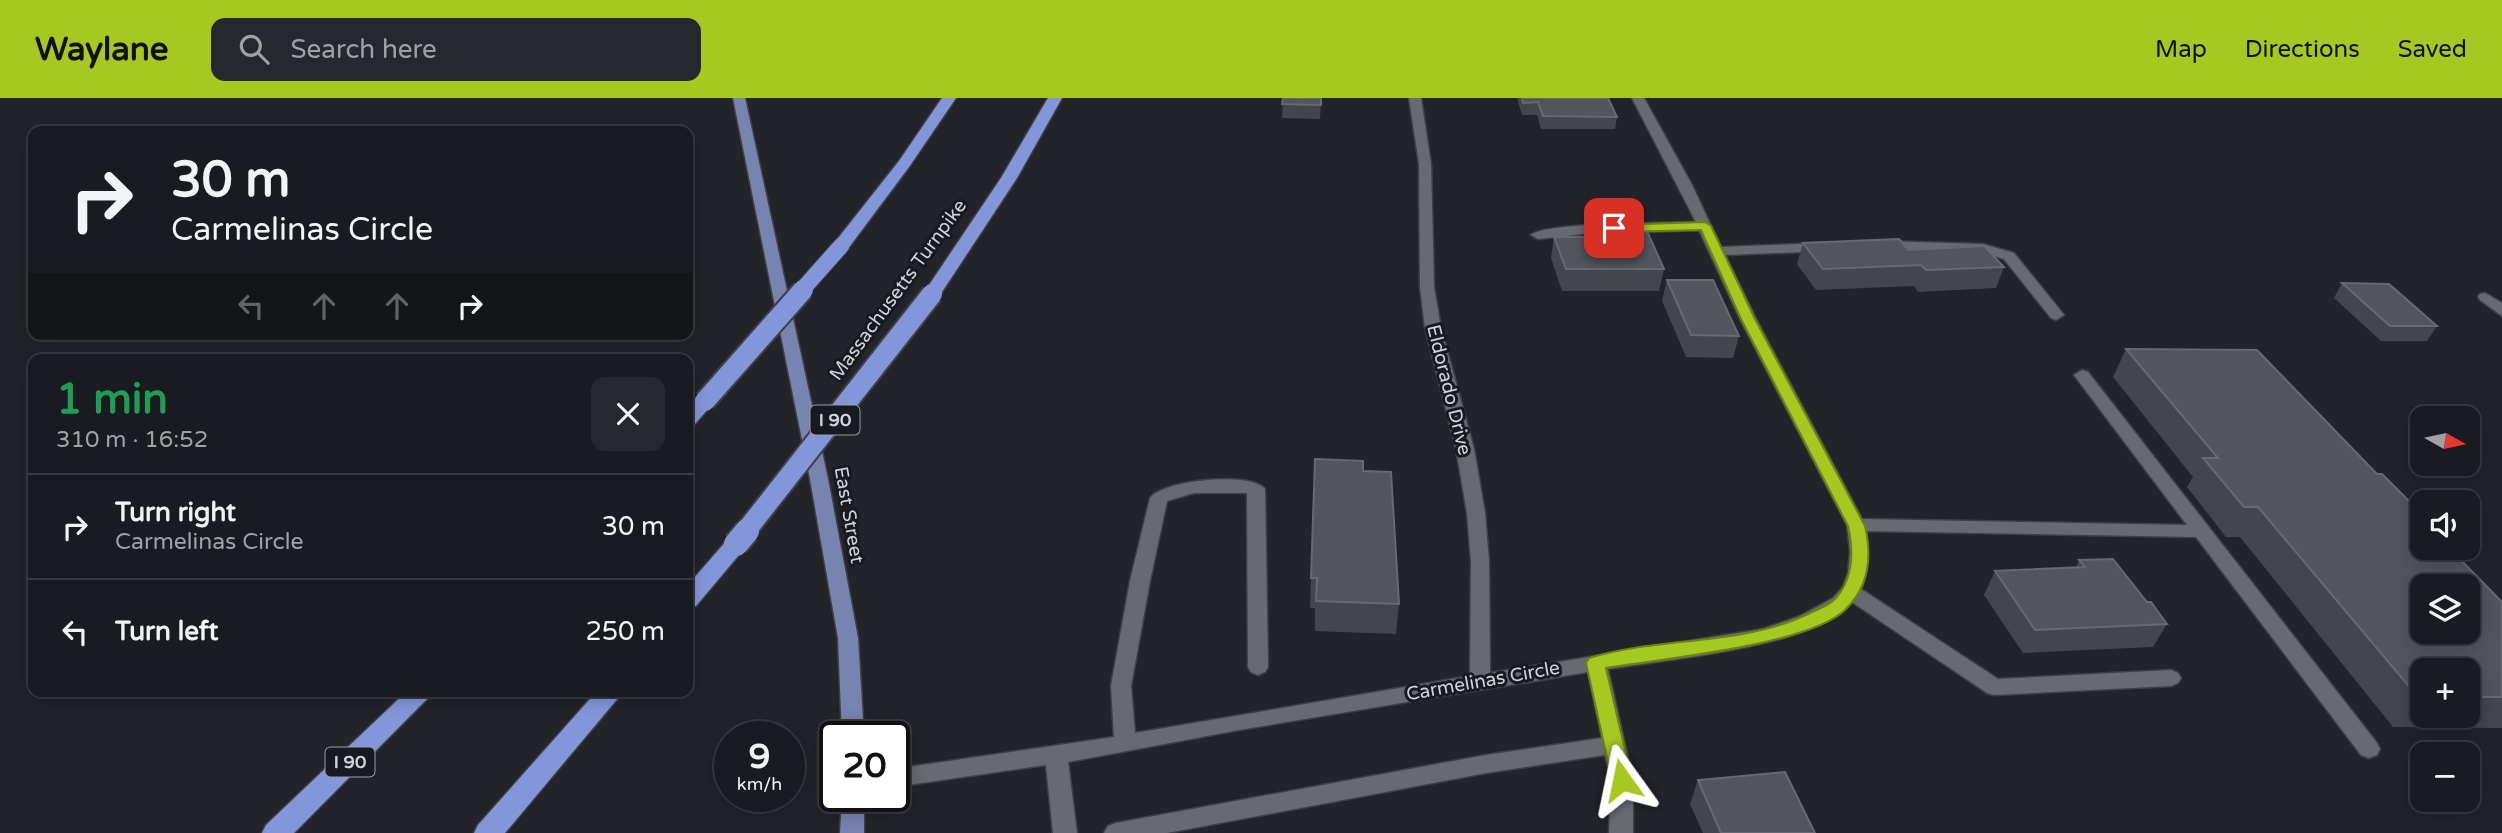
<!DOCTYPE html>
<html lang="en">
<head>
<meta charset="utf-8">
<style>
	body { margin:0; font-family:"Varela Round",sans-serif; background:#27282d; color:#f1f3f6; height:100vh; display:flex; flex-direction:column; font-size:26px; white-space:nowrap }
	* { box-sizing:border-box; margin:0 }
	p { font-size:23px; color:#9fa1a5 }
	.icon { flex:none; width:38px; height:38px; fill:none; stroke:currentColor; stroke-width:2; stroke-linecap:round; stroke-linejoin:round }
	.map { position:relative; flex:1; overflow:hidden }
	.sheet { position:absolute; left:28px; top:256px; width:665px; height:343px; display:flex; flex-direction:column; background:#1a1b20; border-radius:14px; box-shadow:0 4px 18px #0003,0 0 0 2px #38393e }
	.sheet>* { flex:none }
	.top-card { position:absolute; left:28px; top:28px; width:665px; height:214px; border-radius:14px; box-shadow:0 4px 18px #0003,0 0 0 2px #38393e; background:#1a1b20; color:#f1f3f6; overflow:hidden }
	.needle { width:46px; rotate:99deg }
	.controls { position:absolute; left:2410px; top:308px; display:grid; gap:14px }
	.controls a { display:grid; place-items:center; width:70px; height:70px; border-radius:14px; background:#1a1b20; box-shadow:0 4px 18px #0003,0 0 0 2px #38393e; font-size:35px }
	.speed { position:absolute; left:714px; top:623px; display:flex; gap:14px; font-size:35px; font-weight:700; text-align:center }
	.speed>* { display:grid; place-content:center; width:91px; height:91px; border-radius:50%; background:#1a1b20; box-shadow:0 4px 18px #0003,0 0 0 2px #38393e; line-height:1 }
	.speed small { font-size:18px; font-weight:400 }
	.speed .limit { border:4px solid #111; border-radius:10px; background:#fff; color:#111 }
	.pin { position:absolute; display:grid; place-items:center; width:60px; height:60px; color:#fff; margin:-30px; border-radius:14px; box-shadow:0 4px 10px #0006 }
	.me { position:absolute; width:77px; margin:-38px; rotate:348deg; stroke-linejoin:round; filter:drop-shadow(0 0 5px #0008) }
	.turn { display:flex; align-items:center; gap:24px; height:147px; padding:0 28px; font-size:32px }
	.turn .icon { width:91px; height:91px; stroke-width:2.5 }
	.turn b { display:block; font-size:49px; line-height:60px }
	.lanes { display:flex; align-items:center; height:66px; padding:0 28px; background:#0003; justify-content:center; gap:35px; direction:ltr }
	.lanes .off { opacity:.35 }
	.round { display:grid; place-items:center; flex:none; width:74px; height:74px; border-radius:14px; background:#27282d }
	.summary { display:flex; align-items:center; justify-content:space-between; height:119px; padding:0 28px }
	h1 { font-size:42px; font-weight:700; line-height:52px; color:#1e9e55 }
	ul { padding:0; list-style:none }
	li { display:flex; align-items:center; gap:21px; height:105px; padding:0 28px; border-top:2px solid #38393e }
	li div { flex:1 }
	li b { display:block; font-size:26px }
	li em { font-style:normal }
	header { display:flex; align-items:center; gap:42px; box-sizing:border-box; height:98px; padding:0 35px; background:#a6c821; color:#111 }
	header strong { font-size:33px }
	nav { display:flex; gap:38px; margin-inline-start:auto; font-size:24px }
	.search { width:490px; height:63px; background:#27282d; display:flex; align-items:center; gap:18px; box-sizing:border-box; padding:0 24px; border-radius:14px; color:#9fa1a5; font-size:26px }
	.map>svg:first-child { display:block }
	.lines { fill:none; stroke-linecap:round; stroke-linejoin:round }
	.minor-casing { stroke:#3f4046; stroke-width:3 }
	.major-casing { stroke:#3f4046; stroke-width:3 }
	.highway-casing { stroke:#3f4046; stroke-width:3 }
	.minor { fill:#686a72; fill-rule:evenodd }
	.major { fill:#7884b0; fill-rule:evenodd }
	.highway { fill:#8396d9; fill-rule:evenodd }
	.highway-bridge-far2-casing { stroke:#3f4046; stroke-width:18; stroke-linecap:butt }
	.highway-bridge-far1-casing { stroke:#3f4046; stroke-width:24; stroke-linecap:butt }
	.highway-bridge-casing { stroke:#3f4046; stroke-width:28; stroke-linecap:butt }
	.highway-bridge-far2 { stroke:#8396d9; stroke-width:16 }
	.highway-bridge-far1 { stroke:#8396d9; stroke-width:20 }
	.highway-bridge { stroke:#8396d9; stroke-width:24 }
	.wall { fill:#44464c; fill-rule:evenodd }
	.building { fill:#53555c; stroke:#67696f; stroke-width:2; fill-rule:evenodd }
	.route { fill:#a6c821; stroke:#6c8215; stroke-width:2 }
	.labels { text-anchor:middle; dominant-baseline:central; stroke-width:6; stroke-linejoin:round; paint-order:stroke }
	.shield { fill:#181a21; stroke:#9a9ca1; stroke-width:2 }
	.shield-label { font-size:18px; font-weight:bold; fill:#d2d3d8 }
	.street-label { font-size:19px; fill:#d2d3d8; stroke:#181a21 }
</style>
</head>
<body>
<header>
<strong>Waylane</strong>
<div class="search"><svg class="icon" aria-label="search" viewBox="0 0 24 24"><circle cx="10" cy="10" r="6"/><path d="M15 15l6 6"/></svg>Search here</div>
<nav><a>Map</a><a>Directions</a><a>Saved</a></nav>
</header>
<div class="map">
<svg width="2502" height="735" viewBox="0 0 2502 735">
	<rect width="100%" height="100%" fill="#22242a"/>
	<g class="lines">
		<!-- minor casing -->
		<g class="minor-casing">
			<path id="minor" d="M1409,0H1421L1431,66L1434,189L1441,230L1474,351L1485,415L1489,463L1490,575L1763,531L1800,518L1833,500L1843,489L1848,475L1850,454L1847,427L1740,221L1699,132L1584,136L1538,141L1531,137C1546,124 1668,125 1696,124L1632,0H1644L1692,87L1721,149L1825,145L1832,149L1825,153L1725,157L1756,221L1862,421L2187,427L2074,277L2082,272L2088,274L2377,645L2380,651L2377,657L2369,660L2361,657L2196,439L1866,433C1869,455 1869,471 1861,491L1998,581L2171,572L2178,575L2181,580L2178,585L2171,588L1994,597L1987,595L1852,504C1813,550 1668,561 1608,571L1633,682V735H1609L1611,682L1605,657L1486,675L1167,735H1104L1108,728L1116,725L1486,657L1602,640L1588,574L1239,632L1068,664L1077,735H1053L1046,667L894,689V671L1114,639L1111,588L1130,483L1150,400C1163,382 1251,373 1265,391L1268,569L1265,574L1258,577L1251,574L1248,569L1247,395H1194L1167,403L1150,483L1131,588L1135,635L1470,578L1471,463L1467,415L1456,351L1425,230L1420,189L1419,66Z
				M1881,143L1983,146L2014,155L2064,217L2056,222L2051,220L2004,161L1982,154L1876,150L1874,147Z
				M2485,195L2502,205V218L2480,202L2478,199L2480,196Z"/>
		</g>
		<!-- major casing -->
		<g class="major-casing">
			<path id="major" d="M733,0H745L828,381L858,540L864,639H842L838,540L810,381Z
				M842,698H864V735H840Z"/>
		</g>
		<!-- highway casing -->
		<g class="highway-casing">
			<path id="highway" d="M942,0H956L909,69L847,152H835L833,148L835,144L899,63Z
				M1048,0H1062L1017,80L938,200H926L923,196L1001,80Z
				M705,297L712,299L715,303L695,326L688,328V310L698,299Z
				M736,438L744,441L747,446L744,451L696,508L688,510V487L728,441Z
				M407,593H435L294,735H262L266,727Z
				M597,593H624L505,735H474L478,727Z"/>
		</g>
		<!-- minor -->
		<use href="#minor" class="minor"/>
		<!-- major -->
		<use href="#major" class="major"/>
		<!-- highway -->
		<use href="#highway" class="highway"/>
		<!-- highway-bridge-far2 casing -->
		<g class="highway-bridge-far2-casing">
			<path id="highway-bridge-far2" d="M801,193L841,148"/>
		</g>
		<!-- highway-bridge-far1 casing -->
		<g class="highway-bridge-far1-casing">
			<path id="highway-bridge-far1" d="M705,303L803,192
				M745,434L932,196"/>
		</g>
		<!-- highway-bridge casing -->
		<g class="highway-bridge-casing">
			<path id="highway-bridge" d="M736,446L747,433"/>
		</g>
		<!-- highway-bridge-far2 -->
		<use href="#highway-bridge-far2" class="highway-bridge-far2"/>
		<!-- highway-bridge-far1 -->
		<use href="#highway-bridge-far1" class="highway-bridge-far1"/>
		<!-- highway-bridge -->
		<use href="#highway-bridge" class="highway-bridge"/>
	</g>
	<!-- wall -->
	<path class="wall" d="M1283,0H1321L1320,21L1282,20Z
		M1517,0H1608L1617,19L1615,31H1541L1537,17H1522Z
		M1623,133L1664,171L1659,193H1562L1551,160L1554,139H1622Z
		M1803,145L1908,152L2004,169L1996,190L1918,194L1914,188L1816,192L1797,166Z
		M1667,182L1739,238L1733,260L1686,259L1662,203Z
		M2342,185L2437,228L2427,243H2381L2334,200Z
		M2126,251L2502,504V630L2393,629L2240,439H2226L2187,389L2193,379L2113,279ZM2422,572H2468V618H2422Z
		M1315,361L1399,506L1396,536L1315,533V510H1310Z
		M2079,462L2147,504L2167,526L2153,549L2023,555L1984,497L1995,473L2076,470Z
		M1698,682L1815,735H1703L1690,706Z"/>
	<!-- building -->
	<path class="building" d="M1283,0H1321V7L1282,6Z
		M1522,0H1608L1617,19L1543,18L1538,4L1523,5Z
		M1623,133H1647L1664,171H1566L1554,139H1625Z
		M1899,141L1908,152L1984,148L2004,169L1926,172L1921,167L1823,171L1803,145Z
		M1667,182H1713L1739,238L1691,237Z
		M2342,185L2389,186L2437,228H2390Z
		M2126,251L2257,252L2377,376H2382L2422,416V450H2449L2502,504V599H2468V572H2422V598H2417L2258,409H2244L2203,360H2218ZM2422,488H2468V534H2422Z
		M1315,361L1363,363V373L1391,374L1399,506L1316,503L1317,480H1311Z
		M2113,461L2147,504H2151L2167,526L2035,532L1995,473L2085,469L2079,462Z
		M1785,674L1815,735H1721L1698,682Z"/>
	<!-- route -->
	<path class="route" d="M1705,124L1711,128L1755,221L1865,428C1872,458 1869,489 1845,512C1809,547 1660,561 1606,570L1632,682L1629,688L1622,690L1615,688L1612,682L1586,565L1589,560C1660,538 1741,549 1810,515C1817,512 1827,508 1833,503C1854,482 1854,454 1848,428L1741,221L1701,132L1614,134L1608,130L1614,127Z"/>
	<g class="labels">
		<!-- shield labels -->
		<g class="shield">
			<rect x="810.5" y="307.5" width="49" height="29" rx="5"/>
			<rect x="325.5" y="649.5" width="49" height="29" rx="5"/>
		</g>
		<g class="shield-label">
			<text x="835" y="322">I 90</text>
			<text x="350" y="664">I 90</text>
		</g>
		<!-- street labels -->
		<g class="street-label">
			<text transform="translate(898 192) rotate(-54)">Massachusetts Turnpike</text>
			<text transform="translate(1449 292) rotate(76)">Eldorado Drive</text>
			<text transform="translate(849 417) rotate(80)">East Street</text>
			<text transform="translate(1483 583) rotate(-10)">Carmelinas Circle</text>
		</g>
	</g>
</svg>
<div class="controls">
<a><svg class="needle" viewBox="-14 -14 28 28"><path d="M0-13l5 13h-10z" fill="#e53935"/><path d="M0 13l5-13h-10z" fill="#9fa1a5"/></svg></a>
<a><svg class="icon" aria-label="sound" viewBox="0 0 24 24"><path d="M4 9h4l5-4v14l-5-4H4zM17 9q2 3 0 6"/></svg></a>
<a><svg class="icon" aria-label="layers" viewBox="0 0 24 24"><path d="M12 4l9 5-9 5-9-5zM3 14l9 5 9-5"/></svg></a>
<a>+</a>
<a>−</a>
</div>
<div class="speed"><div>9<small>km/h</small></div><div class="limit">20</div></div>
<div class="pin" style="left:1614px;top:130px;background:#d93025"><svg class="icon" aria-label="arrive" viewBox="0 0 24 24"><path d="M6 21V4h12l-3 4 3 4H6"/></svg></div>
<svg class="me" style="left:1622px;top:682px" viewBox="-20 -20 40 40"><path d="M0-17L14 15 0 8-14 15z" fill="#a6c821" stroke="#fff" stroke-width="4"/></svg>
<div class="top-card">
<div class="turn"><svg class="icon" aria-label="right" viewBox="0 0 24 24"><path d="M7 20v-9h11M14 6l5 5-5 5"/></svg><div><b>30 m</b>Carmelinas Circle</div></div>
<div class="lanes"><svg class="icon off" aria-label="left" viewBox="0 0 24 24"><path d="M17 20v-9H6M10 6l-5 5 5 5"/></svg><svg class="icon off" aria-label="ahead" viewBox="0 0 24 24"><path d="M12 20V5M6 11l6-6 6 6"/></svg><svg class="icon off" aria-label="ahead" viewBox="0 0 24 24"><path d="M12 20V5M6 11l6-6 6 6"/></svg><svg class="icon" aria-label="right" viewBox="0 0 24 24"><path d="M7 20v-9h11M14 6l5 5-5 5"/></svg></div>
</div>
<section class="sheet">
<div class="summary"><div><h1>1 min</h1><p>310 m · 16:52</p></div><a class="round"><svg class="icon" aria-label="close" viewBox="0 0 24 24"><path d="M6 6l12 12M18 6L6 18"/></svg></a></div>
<ul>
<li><svg class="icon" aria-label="right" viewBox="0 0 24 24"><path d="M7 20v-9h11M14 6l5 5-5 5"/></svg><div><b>Turn right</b><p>Carmelinas Circle</p></div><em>30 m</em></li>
<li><svg class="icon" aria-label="left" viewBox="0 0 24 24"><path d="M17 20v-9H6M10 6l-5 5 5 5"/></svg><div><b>Turn left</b></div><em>250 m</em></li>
</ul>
</section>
</div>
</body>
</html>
